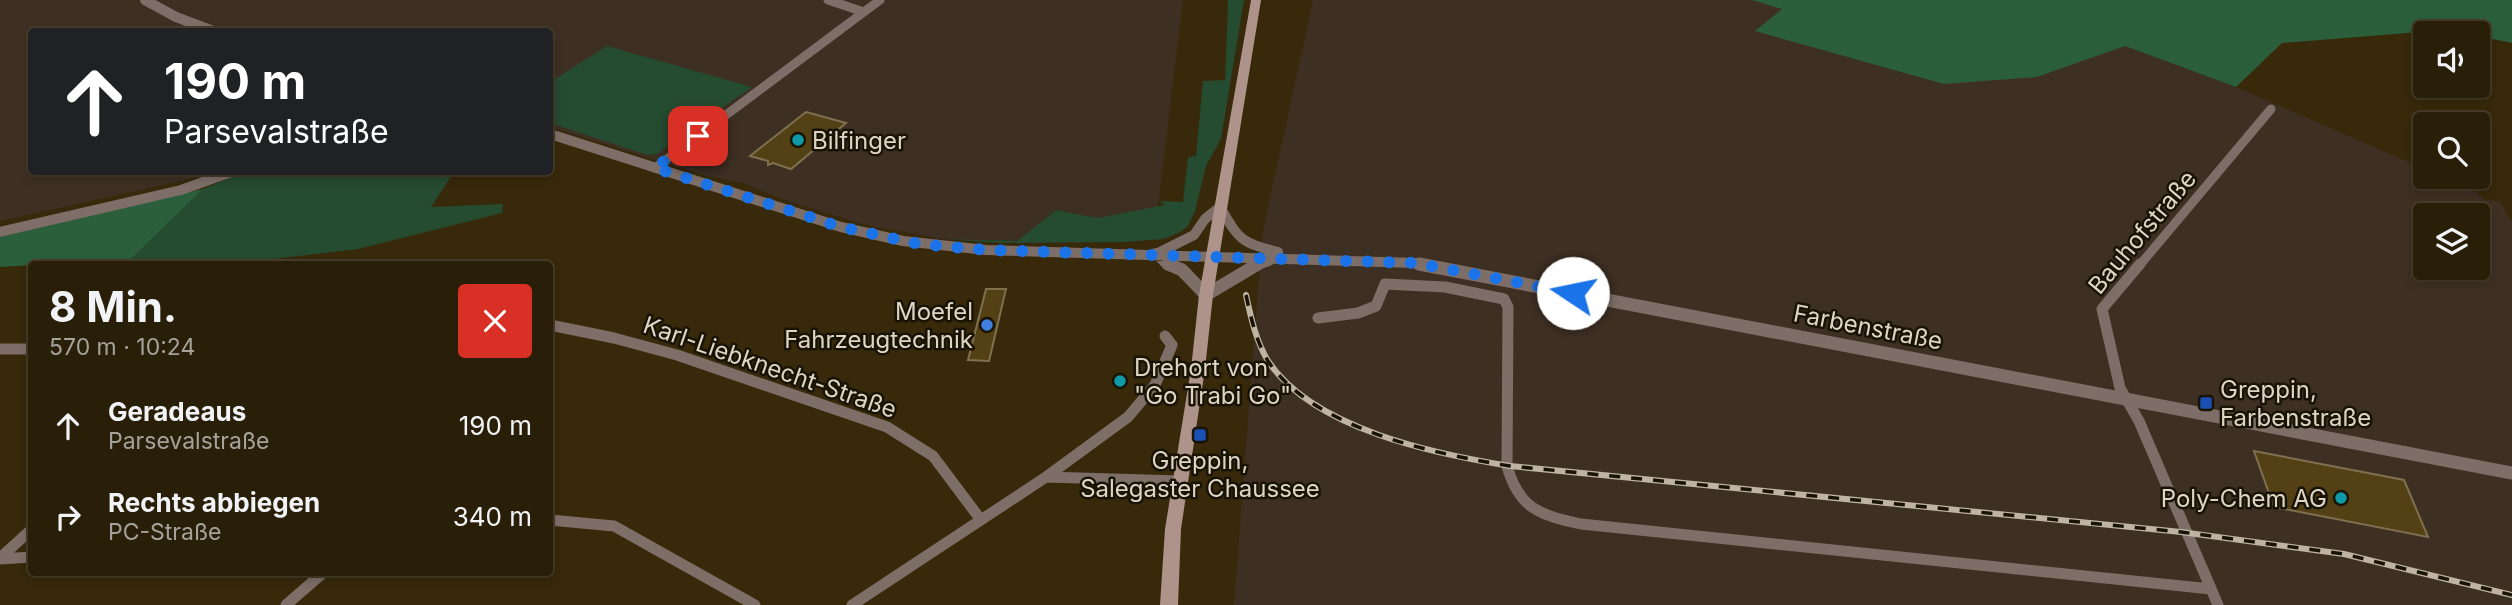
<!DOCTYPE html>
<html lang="de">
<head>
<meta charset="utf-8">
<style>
	body { margin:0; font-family:Inter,sans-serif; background:#312712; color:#f1f3f6; height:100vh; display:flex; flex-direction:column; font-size:26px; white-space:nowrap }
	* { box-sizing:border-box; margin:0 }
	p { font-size:23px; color:#a5a29c }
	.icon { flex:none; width:38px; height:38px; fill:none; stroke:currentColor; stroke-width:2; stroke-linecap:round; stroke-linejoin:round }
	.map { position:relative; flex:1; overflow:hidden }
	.details { position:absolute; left:28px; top:261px; width:525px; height:315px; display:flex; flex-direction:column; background:#291f08; border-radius:7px; box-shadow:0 4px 10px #0003,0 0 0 2px #453d29 }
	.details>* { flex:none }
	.guide { position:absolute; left:28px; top:28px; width:525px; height:147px; border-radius:7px; box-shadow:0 4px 10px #0003,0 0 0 2px #453d29; background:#202124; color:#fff; overflow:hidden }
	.tools { position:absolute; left:2413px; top:21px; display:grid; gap:14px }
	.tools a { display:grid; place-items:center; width:77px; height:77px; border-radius:7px; background:#291f08; box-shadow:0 4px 10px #0003,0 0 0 2px #453d29; font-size:35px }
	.pin { position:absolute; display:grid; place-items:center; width:60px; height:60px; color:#fff; margin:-30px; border-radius:14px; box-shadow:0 4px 10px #0006 }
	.me { position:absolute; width:77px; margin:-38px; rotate:281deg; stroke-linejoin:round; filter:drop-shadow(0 0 5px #0008) }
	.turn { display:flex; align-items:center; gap:24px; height:147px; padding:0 21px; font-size:32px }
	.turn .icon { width:91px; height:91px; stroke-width:2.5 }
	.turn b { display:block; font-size:49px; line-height:60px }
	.round { display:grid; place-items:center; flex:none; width:74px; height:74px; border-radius:7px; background:#312712 }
	.overview { display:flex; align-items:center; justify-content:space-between; height:119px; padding:0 21px }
	h1 { font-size:42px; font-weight:700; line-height:52px }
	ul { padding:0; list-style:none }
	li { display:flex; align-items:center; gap:21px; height:91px; padding:0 21px }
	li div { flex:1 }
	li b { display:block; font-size:26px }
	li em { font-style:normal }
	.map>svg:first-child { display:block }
	.industrial { fill:#3e2f23; fill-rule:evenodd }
	.green { fill:#254b30 }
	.forest { fill:#2b5f3b }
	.building { fill:#534014; stroke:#7f7050; stroke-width:2 }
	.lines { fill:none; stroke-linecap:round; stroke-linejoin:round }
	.minor-far1 { stroke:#7e6e68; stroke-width:9 }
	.minor { stroke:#7e6e68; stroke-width:11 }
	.tertiary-far1 { stroke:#7e6e68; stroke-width:10 }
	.tertiary { stroke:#7e6e68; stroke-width:13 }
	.secondary { fill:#ae938b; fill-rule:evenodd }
	.rail-casing { stroke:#beb4a1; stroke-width:6 }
	.rail { stroke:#191306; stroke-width:3.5; stroke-dasharray:11; stroke-linecap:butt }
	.route { stroke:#1a73e8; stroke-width:12; stroke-dasharray:0 21.6 }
	.culture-dot { fill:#0f9aa8; stroke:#191306; stroke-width:2.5 }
	.shop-dot { fill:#3f7fe0; stroke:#191306; stroke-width:2.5 }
	.transit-dot { fill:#1a4fb4; stroke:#191306; stroke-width:2.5 }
	.labels { text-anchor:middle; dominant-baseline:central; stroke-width:5; stroke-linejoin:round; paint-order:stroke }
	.poi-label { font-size:24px; fill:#ded5c4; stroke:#191306; text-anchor:start }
	.street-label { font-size:24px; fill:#ded5c4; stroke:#191306 }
</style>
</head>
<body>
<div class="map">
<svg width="2512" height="605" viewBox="0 0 2512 605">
	<rect width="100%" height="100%" fill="#37290a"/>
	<!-- industrial -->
	<path class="industrial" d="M0,0H1183L1158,207L1098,218L1056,210L1017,241L944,239L866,225L782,199L746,184L700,174L550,127V32H32V172H207L190,179L0,221Z
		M1313,0H1752L1783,9L1756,30L2037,77L2125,46L2236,87L2425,169L2426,177H2442L2476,192L2484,199L2500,202L2512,221V605H1234L1262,235ZM2426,215H2478V268H2426Z"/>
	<!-- green -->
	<path class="green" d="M1228,0H1244L1221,139L1206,166L1195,211L1188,226L1182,231L1164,239L1125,242L1001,243L944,239L1017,241L1056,210L1098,218L1164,205L1160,201L1183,202L1188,157L1196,156L1203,81L1225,80Z
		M607,46L752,87L657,154L647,155L550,123V82Z
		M244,172H454L431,207L503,204L502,213L358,249L231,264H126L203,189Z"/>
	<!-- forest -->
	<path class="forest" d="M1752,0H2512V43L2478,36V33L2444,30L2282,43L2236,87L2125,46L2037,77L1944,84L1755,31L1782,9Z
		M203,189L126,264L65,263L0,267V237Z"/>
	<!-- building -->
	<path class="building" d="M806,112L846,123L791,169L773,163L768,165V161L750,156Z
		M986,289H1006L989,361L968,360Z
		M2254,451L2404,480L2428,537L2274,507Z"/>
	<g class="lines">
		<!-- minor-far1 -->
		<path class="minor-far1" d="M828,0L864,12
			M655,168L880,0
			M2139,266L2271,109"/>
		<!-- minor -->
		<path class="minor" d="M2140,264L2102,309L2120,388L2139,421L2218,605
			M1318,318L1358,313L1376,306L1385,284L1445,287L1504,299L1508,307L1507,466C1519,509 1540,515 1581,524L2211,589
			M550,325L614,338L677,355L887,427L933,456L981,520
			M0,349H32
			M1046,477L1180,481
			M550,520L614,526L755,605
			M0,558L32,529
			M0,559L32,557
			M286,605L324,572
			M852,605L1046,477L1128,417L1155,385L1172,345L1165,336"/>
		<!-- tertiary-far1 -->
		<path class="tertiary-far1" d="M145,0L176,17L216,32
			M550,134L841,227L903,241L986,250L1415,263L1429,266
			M0,232L181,190L231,172
			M1160,252L1194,235L1205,219L1220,207C1240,241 1240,242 1278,252
			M1156,253L1164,262L1172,266
			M1254,266L1269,261"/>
		<!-- tertiary -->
		<path class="tertiary" d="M1168,264L1182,270L1206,295L1258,264
			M1419,264L2512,473"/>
		<!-- secondary -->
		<path class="secondary" d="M1251,0H1261L1213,295L1205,369L1181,529L1178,605H1160L1165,529L1191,369L1199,295Z"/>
		<!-- rail casing -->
		<g class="rail-casing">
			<path id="rail" d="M1246,295C1251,318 1256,341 1268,361C1313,429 1435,454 1510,466L2181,532L2344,554L2512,595"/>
		</g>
		<!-- rail -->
		<use href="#rail" class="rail"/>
	</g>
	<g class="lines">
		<!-- route -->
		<path class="route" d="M698,136L655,168L841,227L919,244L986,250L1415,263L1573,293"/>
	</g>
	<!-- markers -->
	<g class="culture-dot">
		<circle cx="798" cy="140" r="7"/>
		<circle cx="1120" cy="381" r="7"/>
		<circle cx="2341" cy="498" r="7"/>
	</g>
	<circle class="shop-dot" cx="987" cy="325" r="7"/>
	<g class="transit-dot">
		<rect x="2199" y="396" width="14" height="14" rx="3.5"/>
		<rect x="1193" y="428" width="14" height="14" rx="3.5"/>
	</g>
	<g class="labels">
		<!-- poi labels -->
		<g class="poi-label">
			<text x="812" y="140">Bilfinger</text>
			<text x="973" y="311" text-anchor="end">Moefel<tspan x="973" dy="28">Fahrzeugtechnik</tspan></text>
			<text x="1134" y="367">Drehort von<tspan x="1134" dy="28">"Go Trabi Go"</tspan></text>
			<text x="2220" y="389">Greppin,<tspan x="2220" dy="28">Farbenstraße</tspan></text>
			<text x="1200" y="460" text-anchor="middle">Greppin,<tspan x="1200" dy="28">Salegaster Chaussee</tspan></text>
			<text x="2327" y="498" text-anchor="end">Poly-Chem AG</text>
		</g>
		<!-- street labels -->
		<g class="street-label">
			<text transform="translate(2142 232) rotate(-50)">Bauhofstraße</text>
			<text transform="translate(1868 327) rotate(11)">Farbenstraße</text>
			<text transform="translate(770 367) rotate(19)">Karl-Liebknecht-Straße</text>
		</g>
	</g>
</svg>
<div class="tools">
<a><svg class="icon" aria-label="sound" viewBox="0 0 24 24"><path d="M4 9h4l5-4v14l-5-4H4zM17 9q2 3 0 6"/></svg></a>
<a><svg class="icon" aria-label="search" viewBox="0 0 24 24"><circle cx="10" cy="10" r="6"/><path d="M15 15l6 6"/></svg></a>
<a><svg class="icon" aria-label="layers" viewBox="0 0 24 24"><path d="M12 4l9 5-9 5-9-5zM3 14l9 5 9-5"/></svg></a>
</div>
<div class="pin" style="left:698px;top:136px;background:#d93025"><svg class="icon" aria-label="arrive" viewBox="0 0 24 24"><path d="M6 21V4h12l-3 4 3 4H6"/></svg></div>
<svg class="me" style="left:1573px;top:293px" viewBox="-20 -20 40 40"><circle r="19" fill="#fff"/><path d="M0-13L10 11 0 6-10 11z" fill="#1a73e8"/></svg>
<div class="guide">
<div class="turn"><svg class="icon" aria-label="ahead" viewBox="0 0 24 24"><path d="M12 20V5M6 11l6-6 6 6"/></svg><div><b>190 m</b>Parsevalstraße</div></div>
</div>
<section class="details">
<div class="overview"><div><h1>8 Min.</h1><p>570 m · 10:24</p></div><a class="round" style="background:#d93025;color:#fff"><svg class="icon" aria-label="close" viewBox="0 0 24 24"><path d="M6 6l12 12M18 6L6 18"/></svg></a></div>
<ul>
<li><svg class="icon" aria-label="ahead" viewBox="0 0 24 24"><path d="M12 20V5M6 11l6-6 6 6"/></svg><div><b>Geradeaus</b><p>Parsevalstraße</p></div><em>190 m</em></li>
<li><svg class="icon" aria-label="right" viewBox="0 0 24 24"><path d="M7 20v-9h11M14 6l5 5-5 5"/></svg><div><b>Rechts abbiegen</b><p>PC-Straße</p></div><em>340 m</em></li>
</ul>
</section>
</div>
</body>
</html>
